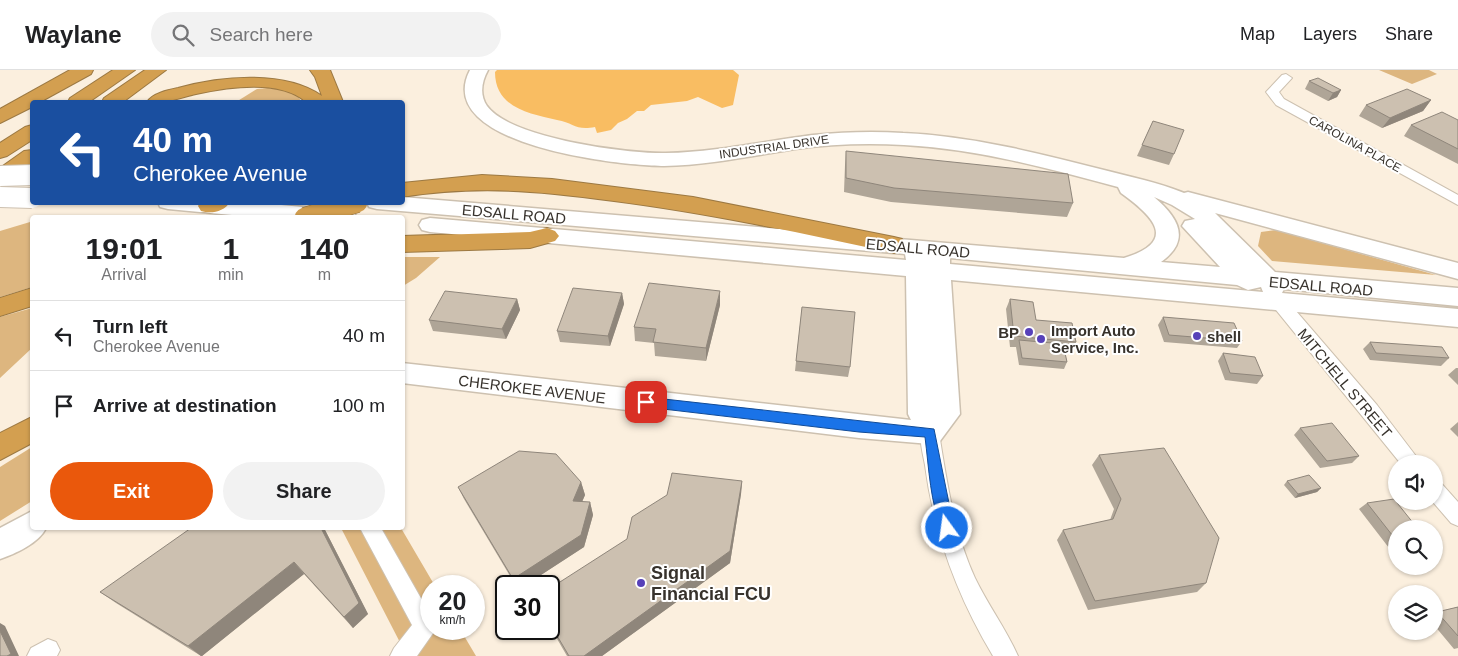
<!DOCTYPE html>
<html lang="en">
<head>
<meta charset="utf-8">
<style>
	body { margin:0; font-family:Helvetica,sans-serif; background:#f2f2f2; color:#202124; height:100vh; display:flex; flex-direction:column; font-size:19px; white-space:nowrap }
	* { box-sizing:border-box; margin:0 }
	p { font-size:16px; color:#757577 }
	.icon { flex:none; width:28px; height:28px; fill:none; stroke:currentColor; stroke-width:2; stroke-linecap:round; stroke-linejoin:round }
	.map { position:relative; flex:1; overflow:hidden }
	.sheet { position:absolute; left:30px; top:145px; width:375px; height:315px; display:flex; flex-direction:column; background:#fff; border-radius:5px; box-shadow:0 1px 4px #0004 }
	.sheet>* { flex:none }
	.hud { position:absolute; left:30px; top:30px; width:375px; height:105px; border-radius:5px; box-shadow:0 1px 4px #0004; background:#1a4fa0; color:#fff; overflow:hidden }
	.tools { position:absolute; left:1388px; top:385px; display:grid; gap:10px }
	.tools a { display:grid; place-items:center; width:55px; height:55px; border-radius:50%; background:#fff; box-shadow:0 1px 4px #0004; font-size:25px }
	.speed { position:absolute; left:420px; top:505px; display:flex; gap:10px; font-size:25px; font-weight:700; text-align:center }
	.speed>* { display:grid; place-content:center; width:65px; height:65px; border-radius:50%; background:#fff; box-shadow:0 1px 4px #0004; line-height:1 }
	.speed small { font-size:12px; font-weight:400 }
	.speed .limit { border:2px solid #111; border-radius:8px; background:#fff; color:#111 }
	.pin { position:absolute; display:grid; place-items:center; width:42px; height:42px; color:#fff; margin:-21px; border-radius:10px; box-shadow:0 2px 8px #0006 }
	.me { position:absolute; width:55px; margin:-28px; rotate:346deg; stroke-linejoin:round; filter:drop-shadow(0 0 4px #0008) }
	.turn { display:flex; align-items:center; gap:18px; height:105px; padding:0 20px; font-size:22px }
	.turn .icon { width:65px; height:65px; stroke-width:2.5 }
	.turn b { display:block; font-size:35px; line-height:42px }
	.eta { display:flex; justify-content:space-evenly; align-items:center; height:85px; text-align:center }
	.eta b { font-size:30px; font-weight:700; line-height:35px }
	.action { display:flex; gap:10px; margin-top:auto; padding:10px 20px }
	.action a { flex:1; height:58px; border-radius:30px; background:#ea580c; color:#fff; font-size:20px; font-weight:700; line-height:58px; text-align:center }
	.action a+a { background:#f2f2f2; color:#202124 }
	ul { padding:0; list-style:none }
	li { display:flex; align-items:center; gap:15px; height:70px; padding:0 20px; border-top:1px solid #e0e0e0 }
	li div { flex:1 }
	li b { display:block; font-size:19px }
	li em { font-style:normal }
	header { display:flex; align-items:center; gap:30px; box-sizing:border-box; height:70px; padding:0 25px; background:#fff; border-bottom:1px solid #e0e0e0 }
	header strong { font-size:24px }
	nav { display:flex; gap:28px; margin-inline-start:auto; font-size:18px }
	.search { width:350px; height:45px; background:#f2f2f2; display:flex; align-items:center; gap:12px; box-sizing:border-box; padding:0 18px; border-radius:28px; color:#757577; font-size:19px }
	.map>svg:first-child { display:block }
	.green { fill:#ddb67f }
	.water { fill:#f9bd62 }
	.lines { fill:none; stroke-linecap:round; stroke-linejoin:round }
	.street-casing { stroke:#cdc1b0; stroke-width:2 }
	.secondary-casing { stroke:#cdc1b0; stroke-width:3 }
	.highway-casing { stroke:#9c7943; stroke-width:2 }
	.street { fill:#fff; fill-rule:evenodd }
	.secondary { fill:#fff; fill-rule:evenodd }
	.highway { fill:#d39f50; fill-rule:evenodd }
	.secondary-bridge-casing { stroke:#cdc1b0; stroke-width:22; stroke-linecap:butt }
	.highway-bridge-casing { stroke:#9c7943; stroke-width:22; stroke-linecap:butt }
	.secondary-bridge { stroke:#fff; stroke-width:20 }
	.highway-bridge { stroke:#d39f50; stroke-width:21 }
	.wall { fill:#afa597 }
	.shaded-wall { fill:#8f867b }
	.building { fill:#ccc0b0; stroke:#8f867b }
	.route { fill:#1a73e8; stroke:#114b97 }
	.poi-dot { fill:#5741b9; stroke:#fff; stroke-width:2 }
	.labels { text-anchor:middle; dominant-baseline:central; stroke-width:4; stroke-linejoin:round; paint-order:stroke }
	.far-street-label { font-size:12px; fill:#37322c; stroke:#fff }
	.street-label { font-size:15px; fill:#37322c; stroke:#fff }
	.poi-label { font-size:15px; font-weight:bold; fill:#37322c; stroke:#fff; text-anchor:start }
	.near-poi-label { font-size:18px; font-weight:bold; fill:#37322c; stroke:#fff; text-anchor:start }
</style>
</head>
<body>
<header>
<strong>Waylane</strong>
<div class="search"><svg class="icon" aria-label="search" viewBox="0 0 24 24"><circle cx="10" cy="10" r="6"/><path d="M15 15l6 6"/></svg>Search here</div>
<nav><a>Map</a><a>Layers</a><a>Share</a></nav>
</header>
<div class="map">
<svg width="1458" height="586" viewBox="0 0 1458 586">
	<rect width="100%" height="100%" fill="#fbefde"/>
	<!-- green -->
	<path class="green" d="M1379,0H1429L1437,4L1412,14Z
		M268,18C280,20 295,20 302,32H236L257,19Z
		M30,152L32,154V217L0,227V161Z
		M1276,160L1436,205L1272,191L1258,176L1261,162Z
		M403,187H440L416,208L403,216Z
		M32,238V278L0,308V247Z
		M32,377V431L0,451V397Z
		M341,458H401L435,516H431V559H460L476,586H407Z"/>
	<!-- water -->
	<path class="water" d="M497,0H733L739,5L733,35L722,38L698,27L687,31L651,35L644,41H637L627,49L618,53L611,60L597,63L595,57C576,61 574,53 557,50C530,44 495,38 495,2Z"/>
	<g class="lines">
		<!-- street casing -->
		<g class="street-casing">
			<path id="street" d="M1286,4L1292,8L1279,22L1284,29L1458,125V135L1276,35L1266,22L1282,5Z
				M1278,225L1284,227L1377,335L1422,394H1401L1272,235L1270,231L1272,227Z
				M930,355L937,358L939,363C947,413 954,462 975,508C988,535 1006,559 1018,586H993C957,526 934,464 925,395C923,384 918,368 923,358Z
				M1434,411L1441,413L1458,432V456L1451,453L1432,431Z
				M360,458H381L431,546V559H436L417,586H390L394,578L412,555Z
				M48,569L56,572L60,580L57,586H27L31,578Z"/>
		</g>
		<!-- secondary casing -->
		<g class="secondary-casing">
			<path id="secondary" d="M470,0H488C482,11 479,24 487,36C510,68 628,84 666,83C716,82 764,71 813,65C843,62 873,61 903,63C971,66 1038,83 1104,100C1130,107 1158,112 1184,123L1188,122L1458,193V209L1215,143L1275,202L1458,218V236L1284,219L1282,223L1458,239V257L951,210L960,344L940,371L930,374L859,368L402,313V293L911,350L908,344L906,206L430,162L422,160L419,155L422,150L430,148L906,190L905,184L377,139L369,137L367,132H402V127L1124,188C1179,171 1153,146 1121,123L1118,117C1048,98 977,79 904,75C868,73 831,74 795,79C752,86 708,95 664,96C620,96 431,75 470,0ZM1154,127L1172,135L1195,149L1185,151L1182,156L1220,197L1161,192C1192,170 1178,147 1154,127ZM950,188L1237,215L1248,220L1261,217L1263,222L950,194Z
				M158,132H250L346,141L354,143L357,148H264L168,139L160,137Z
				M32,441V458H46C39,473 15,484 0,489V458Z"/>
		</g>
		<!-- highway casing -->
		<g class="highway-casing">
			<path id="highway" d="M70,0H93L91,4L40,32H32V37L0,53V39Z
				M113,0H135L89,32H68L70,28Z
				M145,0H166L123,32H102L104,28Z
				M310,0H330L343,32H306C280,9 228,17 196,24C179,28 165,34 147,32C153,23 168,20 178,18C221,6 285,0 322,26L315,7Z
				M32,55V70L7,86L0,88V73L25,57Z
				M32,80V95L8,113L0,115V98L24,81Z
				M482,105L552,109L693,127L894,167L902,169L906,175L902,181L894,183C801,163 708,143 614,131C539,121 478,115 402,127V113Z
				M200,132H230C224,142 211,144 201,141L198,136Z
				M547,158L555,161L559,166L555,171L530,178L402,182V166L530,162Z
				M32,218V236L0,246V228Z
				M32,347V373L0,390V363Z"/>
		</g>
		<!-- street -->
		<use href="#street" class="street"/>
		<!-- secondary -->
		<use href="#secondary" class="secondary"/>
		<!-- highway -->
		<use href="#highway" class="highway"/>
		<!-- secondary-bridge casing -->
		<g class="secondary-bridge-casing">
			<path id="secondary-bridge" d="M0,106L32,105
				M0,127L32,128"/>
		</g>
		<!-- highway-bridge casing -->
		<g class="highway-bridge-casing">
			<path id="highway-bridge" d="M305,148L357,132"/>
		</g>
		<!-- secondary-bridge -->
		<use href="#secondary-bridge" class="secondary-bridge"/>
		<!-- highway-bridge -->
		<use href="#highway-bridge" class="highway-bridge"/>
	</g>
	<!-- wall -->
	<path class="wall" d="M1309,11L1341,20L1337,27L1328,31L1305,19Z
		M1431,30L1423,41L1382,58L1359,46L1366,35Z
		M1458,50V94L1404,66L1411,55Z
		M1153,51L1174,84L1169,95L1137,86Z
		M846,81L1073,133L1067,147L891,132L844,122L845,95Z
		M622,223L624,234L610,276L560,272L557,261Z
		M517,229L520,240L506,269L433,261L429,250Z
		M1010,229L1036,250L1076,272L1071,283L1065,282L1067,292L1064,299L1019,295L1016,277H1010L1006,239Z
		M720,235L706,291L655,286L654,273L635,271L634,257Z
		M802,237L850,297L848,307L795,301Z
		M1163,247L1242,271L1237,278L1164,272L1158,255Z
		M1370,272L1449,288L1441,296L1370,290L1363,279Z
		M1223,283L1263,306L1257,314L1225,310L1218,291Z
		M1456,298H1458V315L1448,305Z
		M1458,352V367L1450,359Z
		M1300,358L1359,386L1352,393L1320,398L1294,365Z
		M1099,385L1206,513L1197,522L1088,540L1057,470L1063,460L1110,450L1114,439L1092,395Z
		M742,411L741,424L730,493L602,586H567L549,555V519Z
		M1287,411L1321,418L1317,422L1295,428L1284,415Z
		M581,412L585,425L582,432H590L593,445L584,477L524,516H516L464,429L458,417Z
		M1367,433L1396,459V487L1359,439Z
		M324,458L368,544L353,558L304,504L202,586H201L116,533L100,522Z
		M1458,537V578L1454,579L1434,555V545L1437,542Z"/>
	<!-- shaded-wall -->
	<path class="shaded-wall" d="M1341,20L1337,27L1328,31L1333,23Z
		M1431,30L1423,41L1382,58L1390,48Z
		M720,221V235L706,291V278Z
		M622,223L624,234L610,276L608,266Z
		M517,229L520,240L506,269L502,259Z
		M742,411L741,424L730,493L602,586H584Z
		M581,412L585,425L577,443L573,431Z
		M1321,418L1317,422L1295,428L1298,424Z
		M590,432L593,445L584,477L524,516H516L513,509Z
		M321,458H324L368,544L353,558L344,547Z
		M294,492L304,504L202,586H201L188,576Z
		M0,553L5,556L19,586H7L0,561Z"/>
	<!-- building -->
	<path class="building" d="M1318,8L1341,20L1333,23L1309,11Z
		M1407,19L1431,30L1390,48L1366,35Z
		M1442,42L1458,50V79L1411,55Z
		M1153,51L1184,60L1174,84L1142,75Z
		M846,81L1068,104L1073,133L894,118L846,108Z
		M649,213L720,221L706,278L653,272L656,259L634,257Z
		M573,218L622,223L608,266L557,261Z
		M445,221L517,229L502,259L429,250Z
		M1010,229L1033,232L1036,250L1072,253L1076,272L1014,266Z
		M802,237L855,242L850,297L796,291Z
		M1163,247L1234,253L1242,271L1169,265Z
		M1019,270L1063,274L1067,292L1022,288Z
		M1370,272L1442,277L1449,288L1376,283Z
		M1223,283L1255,287L1263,306L1230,303Z
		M1332,353L1359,386L1327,391L1300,358Z
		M1164,378L1219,468L1206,513L1095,531L1063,460L1113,449L1121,429L1099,385Z
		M519,381L556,384L581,412L573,431L590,432L581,465L513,509L458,417Z
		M672,403L742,411L730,481L584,586H569L549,552V519L627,469L632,447L667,425Z
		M1309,405L1321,418L1298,424L1287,411Z
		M1394,429L1418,459H1396V470L1367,433Z
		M191,458H321L359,533L344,547L294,492L188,576L100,522Z
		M1458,537V566L1437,542Z
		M0,561L11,584L7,586H0Z"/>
	<!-- route -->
	<path class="route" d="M646,327L934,359L954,458L952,462L947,464L943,462C930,434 929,398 925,367L859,362L646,337L640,332Z"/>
	<!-- markers -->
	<g class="poi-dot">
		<circle cx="1029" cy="262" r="5"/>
		<circle cx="1197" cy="266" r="5"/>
		<circle cx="1041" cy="269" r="5"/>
		<circle cx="641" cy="513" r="5"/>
	</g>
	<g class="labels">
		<!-- far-street labels -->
		<g class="far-street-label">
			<text transform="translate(1355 74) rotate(29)">CAROLINA PLACE</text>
			<text transform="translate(774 77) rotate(-8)">INDUSTRIAL DRIVE</text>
		</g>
		<!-- street labels -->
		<g class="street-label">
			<text transform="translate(514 144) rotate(5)">EDSALL ROAD</text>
			<text transform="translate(918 178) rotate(5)">EDSALL ROAD</text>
			<text transform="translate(1321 216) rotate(5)">EDSALL ROAD</text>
			<text transform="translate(1345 313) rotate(50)">MITCHELL STREET</text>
			<text transform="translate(532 319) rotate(7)">CHEROKEE AVENUE</text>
		</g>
		<!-- poi labels -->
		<g class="poi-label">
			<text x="1051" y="260">Import Auto<tspan x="1051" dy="17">Service, Inc.</tspan></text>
			<text x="1019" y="262" text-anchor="end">BP</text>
			<text x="1207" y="266">shell</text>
		</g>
		<!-- near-poi labels -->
		<g class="near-poi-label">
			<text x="651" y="503">Signal<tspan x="651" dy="21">Financial FCU</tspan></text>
		</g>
	</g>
</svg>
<div class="tools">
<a><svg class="icon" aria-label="sound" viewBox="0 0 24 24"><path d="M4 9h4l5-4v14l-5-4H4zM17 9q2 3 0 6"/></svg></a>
<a><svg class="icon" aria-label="search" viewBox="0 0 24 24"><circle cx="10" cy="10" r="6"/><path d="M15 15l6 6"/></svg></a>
<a><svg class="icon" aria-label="layers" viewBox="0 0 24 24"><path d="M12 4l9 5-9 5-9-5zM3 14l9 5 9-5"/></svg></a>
</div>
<div class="speed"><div>20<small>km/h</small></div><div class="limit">30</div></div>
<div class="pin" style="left:646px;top:332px;background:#d93025"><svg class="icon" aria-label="arrive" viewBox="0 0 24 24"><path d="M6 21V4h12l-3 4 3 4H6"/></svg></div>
<svg class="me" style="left:947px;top:458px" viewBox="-20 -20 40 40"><circle r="17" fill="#1a73e8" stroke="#fff" stroke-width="3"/><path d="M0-11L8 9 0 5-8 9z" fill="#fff"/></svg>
<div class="hud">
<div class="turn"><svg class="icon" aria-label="left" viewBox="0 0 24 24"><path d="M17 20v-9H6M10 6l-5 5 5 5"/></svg><div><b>40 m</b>Cherokee Avenue</div></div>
</div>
<section class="sheet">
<div class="eta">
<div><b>19:01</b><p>Arrival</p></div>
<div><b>1</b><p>min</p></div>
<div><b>140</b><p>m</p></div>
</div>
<ul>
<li><svg class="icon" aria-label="left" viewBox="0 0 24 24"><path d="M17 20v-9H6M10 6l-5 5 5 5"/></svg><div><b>Turn left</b><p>Cherokee Avenue</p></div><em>40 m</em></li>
<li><svg class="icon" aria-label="arrive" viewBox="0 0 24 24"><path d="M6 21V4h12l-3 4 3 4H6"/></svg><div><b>Arrive at destination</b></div><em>100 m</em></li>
</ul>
<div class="action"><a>Exit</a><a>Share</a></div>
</section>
</div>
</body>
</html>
